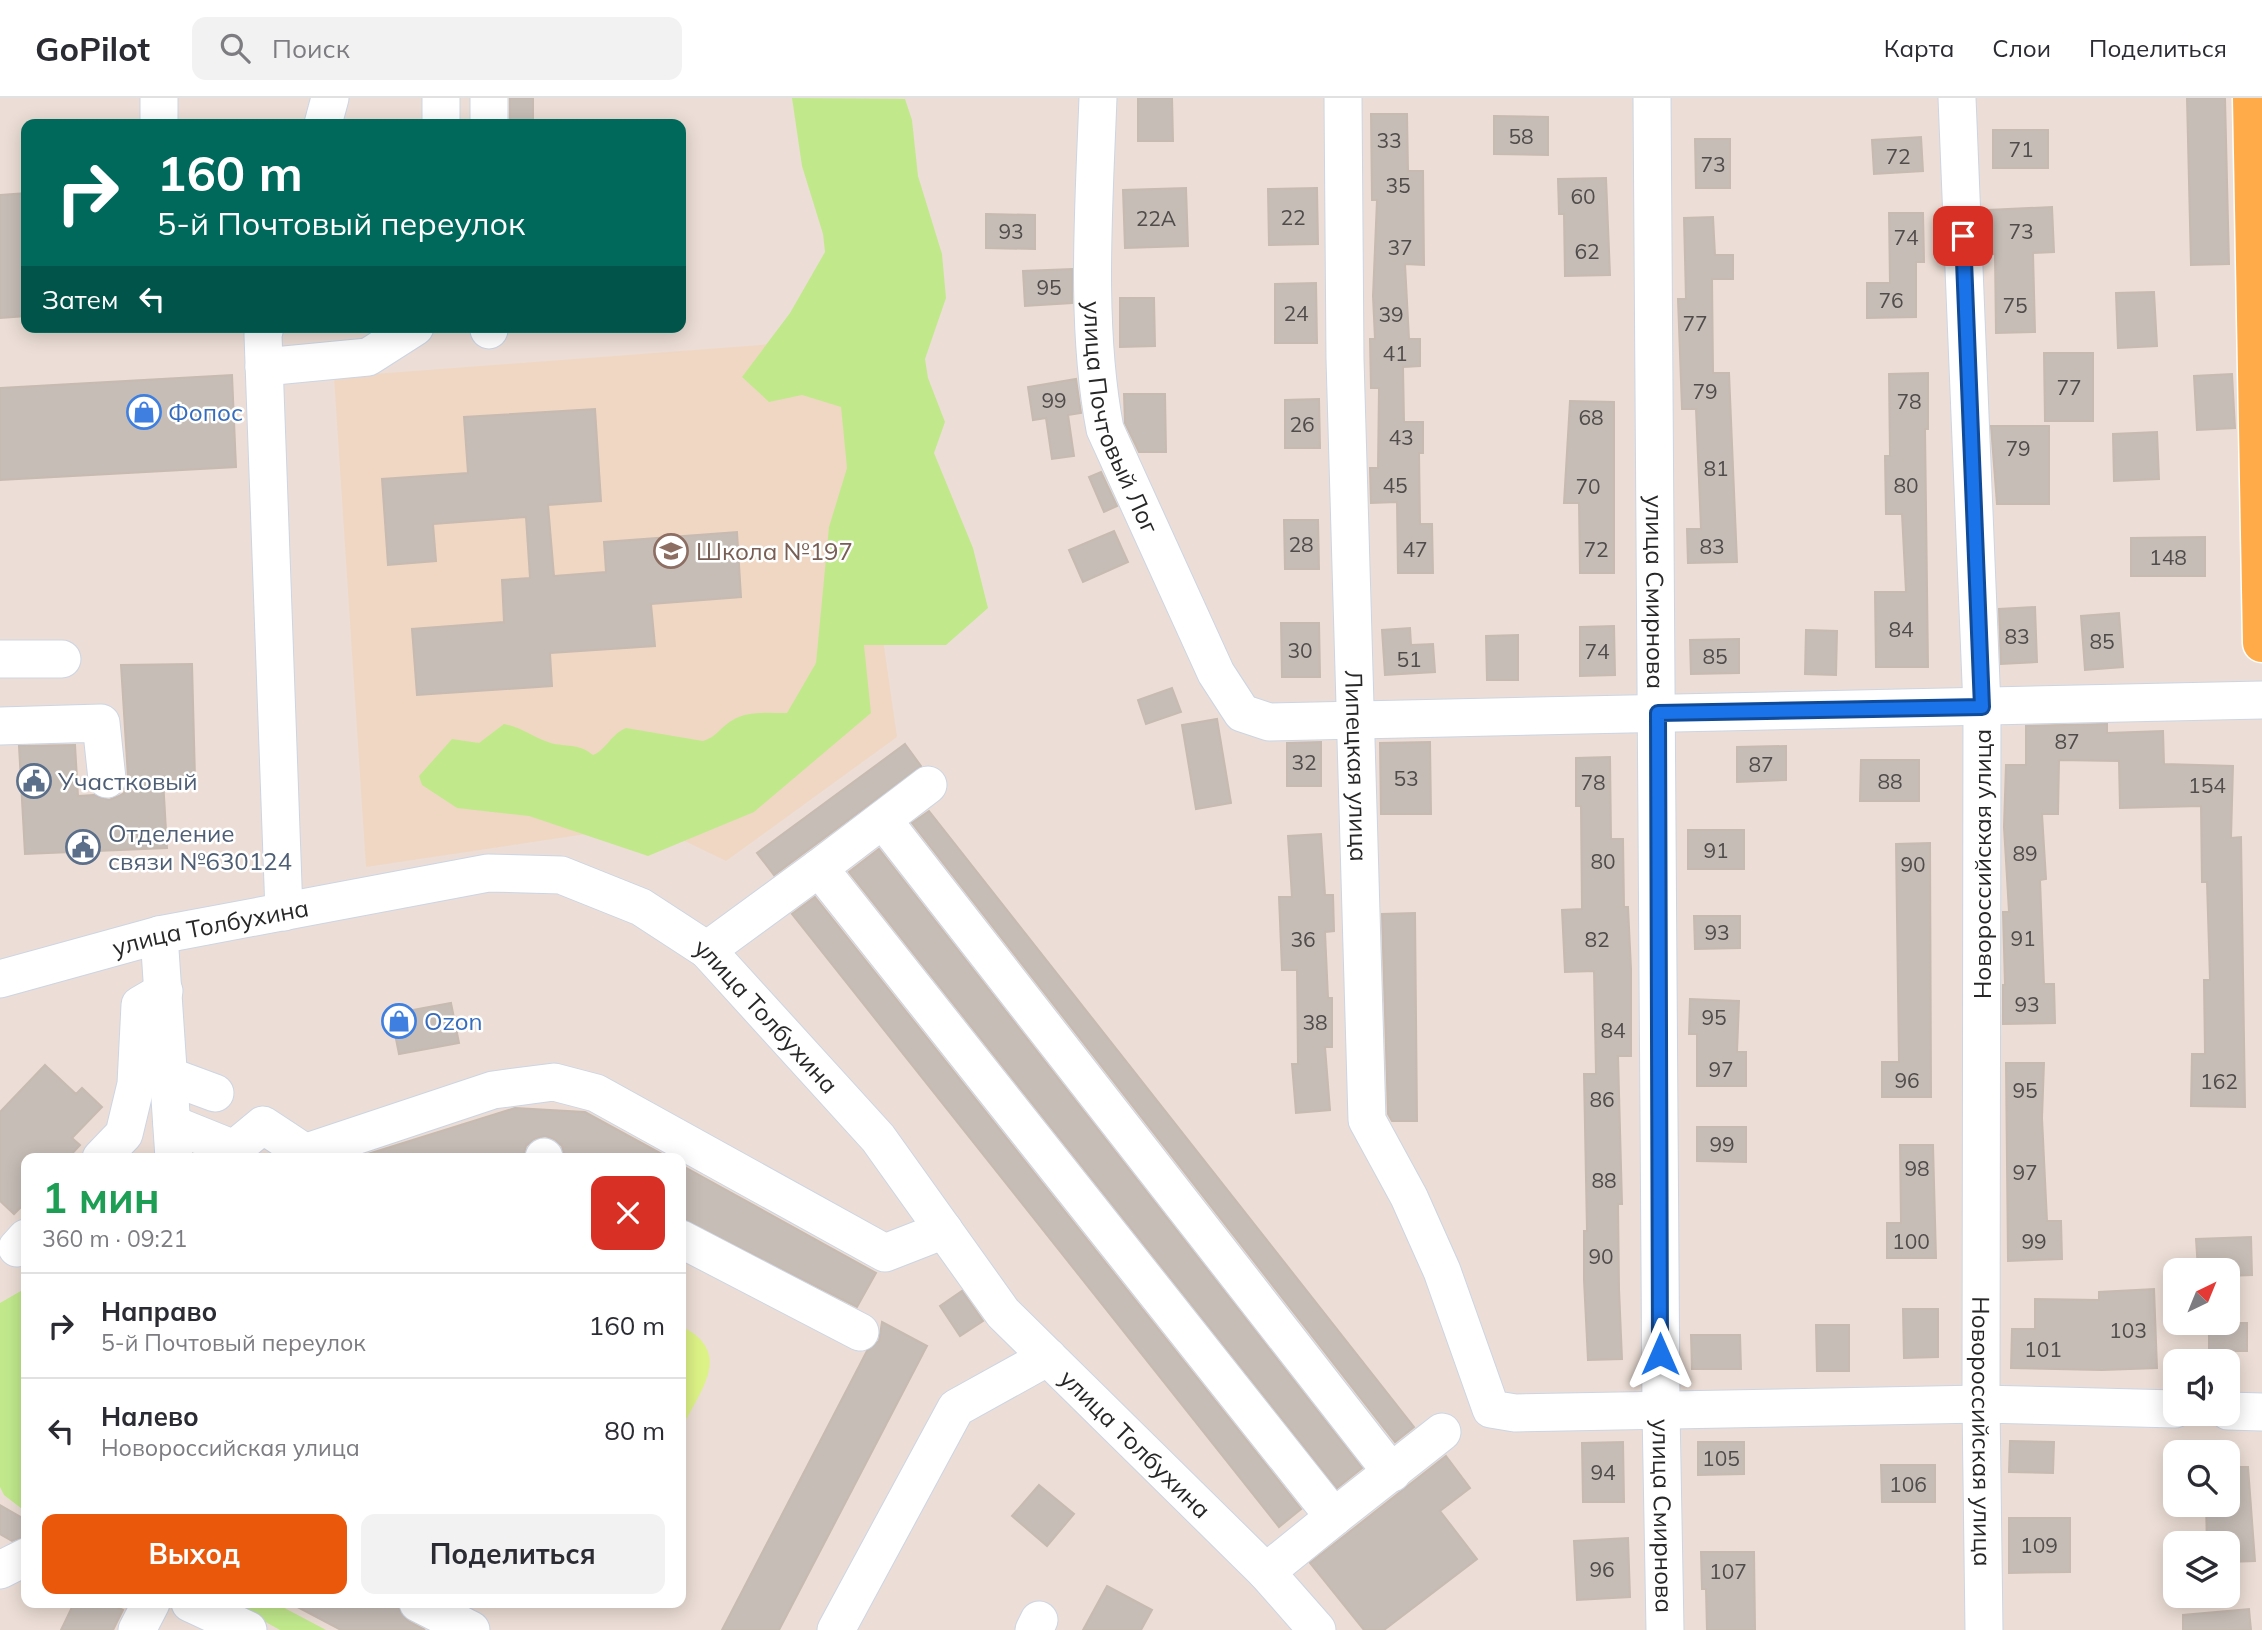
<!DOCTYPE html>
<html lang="ru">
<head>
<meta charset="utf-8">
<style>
	body { margin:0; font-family:Mulish,sans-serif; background:#f2f2f3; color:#2b2b33; height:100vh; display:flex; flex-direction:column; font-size:26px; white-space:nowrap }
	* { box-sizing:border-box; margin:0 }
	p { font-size:23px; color:#7c7c81 }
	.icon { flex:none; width:38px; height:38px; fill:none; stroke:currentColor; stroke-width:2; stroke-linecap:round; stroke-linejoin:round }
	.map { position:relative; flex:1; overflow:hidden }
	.side { position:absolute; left:21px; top:1055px; width:665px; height:455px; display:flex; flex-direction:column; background:#fff; border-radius:14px; box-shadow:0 4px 18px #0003 }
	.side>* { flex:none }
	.top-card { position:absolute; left:21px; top:21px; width:665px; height:214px; border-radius:14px; box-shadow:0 4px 18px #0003; background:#00695c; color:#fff; overflow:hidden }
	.needle { width:46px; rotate:43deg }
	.controls { position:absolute; left:2163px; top:1160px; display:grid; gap:14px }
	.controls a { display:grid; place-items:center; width:77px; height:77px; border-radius:14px; background:#fff; box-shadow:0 4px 18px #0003; font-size:35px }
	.pin { position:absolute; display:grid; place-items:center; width:60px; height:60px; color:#fff; margin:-30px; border-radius:14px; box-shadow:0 4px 10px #0006 }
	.me { position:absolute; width:77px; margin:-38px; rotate:0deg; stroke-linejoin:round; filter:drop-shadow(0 0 5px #0008) }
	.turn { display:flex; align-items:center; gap:24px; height:147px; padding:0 21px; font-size:32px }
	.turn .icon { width:91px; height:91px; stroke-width:2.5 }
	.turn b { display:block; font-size:49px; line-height:60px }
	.then { display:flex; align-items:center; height:66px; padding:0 21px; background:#0003; gap:14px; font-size:26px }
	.round { display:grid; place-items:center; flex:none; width:74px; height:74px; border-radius:14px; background:#f2f2f3 }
	.summary { display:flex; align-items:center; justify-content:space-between; height:119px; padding:0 21px }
	h1 { font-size:42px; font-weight:700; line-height:52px; color:#1e9e55 }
	.button { display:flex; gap:14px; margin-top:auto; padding:14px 21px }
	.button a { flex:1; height:80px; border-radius:14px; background:#ea580c; color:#fff; font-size:28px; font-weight:700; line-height:80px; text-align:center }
	.button a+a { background:#f2f2f3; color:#2b2b33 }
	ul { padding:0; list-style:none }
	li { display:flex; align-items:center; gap:21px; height:105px; padding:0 21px; border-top:2px solid #e1e1e2 }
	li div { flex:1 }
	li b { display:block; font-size:26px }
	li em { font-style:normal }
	header { display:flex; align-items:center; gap:42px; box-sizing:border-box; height:98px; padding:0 35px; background:#fff; border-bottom:2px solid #e1e1e2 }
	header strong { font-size:33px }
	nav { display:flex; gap:38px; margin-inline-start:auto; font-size:24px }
	.search { width:490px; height:63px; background:#f2f2f3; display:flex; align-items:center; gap:18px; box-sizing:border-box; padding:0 24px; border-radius:14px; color:#7c7c81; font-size:26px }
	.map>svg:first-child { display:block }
	.education { fill:#f0d7c3 }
	.green { fill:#c1e98c }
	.pitch { fill:#ddf286 }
	.building { fill:#c6bdb6; stroke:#c7bab1; stroke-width:2 }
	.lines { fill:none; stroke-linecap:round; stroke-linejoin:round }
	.minor-casing { stroke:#ccd5e3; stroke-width:39 }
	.major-casing { stroke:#fff; stroke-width:41 }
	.minor { stroke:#fff; stroke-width:37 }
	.major { stroke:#ffab49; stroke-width:38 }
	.route-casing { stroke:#114b97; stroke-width:18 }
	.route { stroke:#1a73e8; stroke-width:12 }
	.labels { text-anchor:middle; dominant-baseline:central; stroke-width:5; stroke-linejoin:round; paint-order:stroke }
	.number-label { font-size:21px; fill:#4f4c4b }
	.shop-label { font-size:24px; fill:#366cbe; stroke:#fff; text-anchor:start }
	.street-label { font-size:24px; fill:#272727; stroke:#fff }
	.education-label { font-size:24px; fill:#785e54; stroke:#fff; text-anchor:start }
	.service-label { font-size:24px; fill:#4e5e75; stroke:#fff; text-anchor:start }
</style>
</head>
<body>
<header>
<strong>GoPilot</strong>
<div class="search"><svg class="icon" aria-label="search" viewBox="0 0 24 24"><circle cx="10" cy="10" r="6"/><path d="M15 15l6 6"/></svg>Поиск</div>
<nav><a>Карта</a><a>Слои</a><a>Поделиться</a></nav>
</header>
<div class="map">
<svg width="2262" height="1532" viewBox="0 0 2262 1532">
	<rect width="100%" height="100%" fill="#ecded6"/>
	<!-- education -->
	<path class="education" d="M840,241L897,639L726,763L660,731L586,736L366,769L334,279Z"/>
	<!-- green -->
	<path class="green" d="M792,0L905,1L912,22L918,78L942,156L946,200L925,261L928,280L945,324L934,355L973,450L988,510L946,547H864L871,615L754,714L648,758L529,718L457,710L422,687L419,678L452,641L479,645L504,626C521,629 534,640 551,645C566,649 579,645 593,657C606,652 611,636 626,630L703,643C716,639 720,630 731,623C748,612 768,615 787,615L816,565L829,429L847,370L841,309L802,297L769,304L742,279L790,215L825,154L823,136L802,68Z
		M26,1190V1414L4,1397L0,1389V1205Z
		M232,1505H275L326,1532H280Z"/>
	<!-- pitch -->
	<path class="pitch" d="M681,1228C735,1255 700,1292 681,1332Z"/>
	<!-- building -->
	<path class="building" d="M510,0H533V26H510Z
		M1138,0H1172L1173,43H1138Z
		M2187,0H2225L2229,166L2191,167Z
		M1371,16H1407L1408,73H1423L1424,167L1405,166L1409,241H1420V268L1403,269L1404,324H1423V355H1419L1420,426H1432L1433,475H1398L1397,404L1371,405L1370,370H1378L1379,290H1371L1370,241H1375L1373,198L1377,102H1372Z
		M1494,18L1548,19V57L1494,56Z
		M1993,32H2048V70H1993Z
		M1921,39L1923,73L1874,76L1872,42Z
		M1695,41H1730V90H1696Z
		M1606,80L1610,177L1565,178L1564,116H1559L1558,81Z
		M1186,90L1188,148L1125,150L1123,92Z
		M1317,90L1318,146L1269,147L1268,91Z
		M26,95V218L0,220V97Z
		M2052,109L2054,154L2033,155L2035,234L1996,235L1995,156H1990L1988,112Z
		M1889,115H1923L1924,164H1916V219L1867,220V185H1890Z
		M986,116L1035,117V151L986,150Z
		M1713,119L1715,157H1733V181H1712L1713,275H1729L1737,464L1688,465L1687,431H1701L1696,311H1682L1678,201H1686L1684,120Z
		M1072,171V205L1025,208L1023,173Z
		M1316,185L1317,245H1275V186Z
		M2154,194L2157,248L2118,250L2116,195Z
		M1120,200H1154L1155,248L1120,249Z
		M2044,255H2093V323H2045Z
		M1928,275V331H1925L1928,569H1876L1875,494H1906L1902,416H1886L1885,358H1890L1889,276Z
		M2232,276L2235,330L2197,332L2194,278Z
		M232,277L236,369L0,382V290Z
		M1076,281L1081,315L1068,317L1074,358L1052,361L1046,320L1033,322L1028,289Z
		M1124,296H1165L1166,354H1139L1125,325Z
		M1319,301L1320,350H1285V302Z
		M1570,303L1614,304V475H1580L1579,405H1564Z
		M595,311L601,403L548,407L554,478L606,474L604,444L737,434L741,499L651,506L655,548L550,555L552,588L417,597L412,531L504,524L502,482L530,480L526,419L433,426L436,463L388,467L382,381L468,375L464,319Z
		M1991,328H2049V406H1997Z
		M2157,334L2159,381L2114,383L2113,336Z
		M1101,374L1117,408L1104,414L1089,379Z
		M1284,422H1318L1319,471H1285Z
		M1114,433L1128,464L1083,484L1069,452Z
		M2205,439V478H2131V440Z
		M2035,509L2037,564L2001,566L1999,511Z
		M2119,515L2123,569L2085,572L2081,518Z
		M1281,525H1319L1320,579H1282Z
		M1614,528L1615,577L1580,578V529Z
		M1410,530L1411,547L1433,546L1435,574L1385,577L1382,532Z
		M1806,532L1837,533L1836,577L1805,576Z
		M1518,537V582H1487L1486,538Z
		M1739,541V575L1691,576L1690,542Z
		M192,566L195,681H163L167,750L25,756L19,648L75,647L78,698L94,697L109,702L119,698L124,695L128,679L121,567Z
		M1172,590L1181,614L1146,626L1138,602Z
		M1217,621L1231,705L1196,711L1182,627Z
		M2107,626V635L2163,633L2164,666L2233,668L2231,740L2241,739L2245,1009L2191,1008L2192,956H2205L2204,882H2210L2207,784H2202L2201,708L2120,710L2119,663L2059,662L2058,716H2042L2046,781L2040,782L2044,886H2054L2055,925L2003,926V887H2005L2003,814H2009L2004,729L2006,667H2026V628Z
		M1321,644V688H1287V645Z
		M1430,644L1431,716H1381L1380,645Z
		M905,646L921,668L774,777L757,755Z
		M1786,648V682L1737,684V649Z
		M1610,659L1611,741H1623L1624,809H1628L1631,871V958H1618L1622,1106H1618L1619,1191L1622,1261L1588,1262L1584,1182V1133H1587L1584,976H1596L1594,873L1565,874L1562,812L1582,811L1581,708H1576V660Z
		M1861,662H1919V703H1860Z
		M929,713L1414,1329L1395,1344L912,725Z
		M1688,732H1744V771H1688Z
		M1321,736L1325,797H1333L1334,833L1325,834L1328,900H1332V949H1325L1330,1012L1296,1015L1292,966H1298L1297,872H1282L1279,799H1292L1288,738Z
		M1930,745L1931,999H1882V964H1899L1896,746Z
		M879,751L1362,1370L1337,1390L849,774Z
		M815,799L1301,1411L1279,1429L792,816Z
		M1415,815L1417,1023H1392L1388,1016L1382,816Z
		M1694,818H1740V850L1695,851Z
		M1690,901L1739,903L1737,954H1746V988H1697V936H1689Z
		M451,905L459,945L399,956L391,916Z
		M2006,965H2044L2042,1020L2047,1123H2061L2062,1161L2008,1163Z
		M45,967L76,996L82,990L102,1009L72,1040L80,1047L68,1060H26V1104L14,1116L0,1103V1014Z
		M515,1010L585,1014L669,1060H565L562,1048L554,1041L545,1038L534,1041L526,1048L523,1060H369L368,1056Z
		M1697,1029H1746V1064L1697,1063Z
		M1900,1047H1933L1936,1160H1887V1125H1901Z
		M681,1067L876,1175L857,1209L681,1120Z
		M2251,1139L2252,1177L2228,1178V1172H2198L2196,1141Z
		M2154,1191L2157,1270L2102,1272L2011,1270L2012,1231H2035V1201L2099,1202V1194Z
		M962,1193L983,1223L960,1238L940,1208Z
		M1903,1211H1938V1259L1904,1260Z
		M882,1224L927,1248L779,1532H722L867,1253L879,1243Z
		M2209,1225H2247V1253H2209Z
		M1816,1227H1849V1273H1817Z
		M1691,1237H1740L1741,1271H1692Z
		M2010,1343L2054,1344L2053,1375L2009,1374Z
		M1623,1344L1624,1404H1583L1582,1345Z
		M1698,1344H1744V1376L1698,1377Z
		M1446,1358L1470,1390L1440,1413L1477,1461L1384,1532H1364L1310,1465Z
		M1881,1367H1935V1404H1882Z
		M2228,1369H2248L2255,1463L2228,1464V1446H2207L2206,1407H2228Z
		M1039,1387L1074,1416L1047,1448L1012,1418Z
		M0,1407L26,1422V1438L12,1443L0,1436Z
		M2009,1420H2070V1474L2009,1475Z
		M1628,1440L1630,1499L1577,1502L1574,1443Z
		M1701,1454H1754L1755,1532H1707L1706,1491H1702Z
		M1107,1488L1152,1512L1141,1532H1083Z
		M74,1505H109L123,1512L113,1532H61Z
		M290,1505H390L398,1509L408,1523L425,1532H341Z
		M2249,1511L2251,1532H2183V1517Z"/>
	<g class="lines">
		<!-- minor casing -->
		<g class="minor-casing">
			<g id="minor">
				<path d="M441,0V26"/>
				<path d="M489,0V26"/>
				<path id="s1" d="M1098,0C1094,106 1085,227 1105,331L1216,575L1242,615L1269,624L2262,602"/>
				<path id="s2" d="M1343,0L1345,261L1367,1022L1409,1099L1442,1173L1491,1311L1515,1315L1981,1306L2175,1311"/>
				<path id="s3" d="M1652,0L1661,1312L1665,1532"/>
				<path id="s4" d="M1957,0L1982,609L1981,1306L1984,1532"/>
				<path d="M159,26V0"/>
				<path d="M323,26L330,0"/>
				<path d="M265,229L263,237L284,814"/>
				<path d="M489,229V232"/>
				<path d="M264,269L368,259L415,229"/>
				<path d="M0,561H62"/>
				<path d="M0,628L101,625L107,681"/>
				<path d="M883,722L1392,1375"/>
				<path d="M819,770L928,687"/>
				<path d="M159,837L174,1060"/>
				<path d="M707,852L819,770L1334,1419L1266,1474"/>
				<path id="s5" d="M0,881L159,837L488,775L561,777L641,809L707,852L878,1040L1003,1215L1266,1474L1317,1532"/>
				<path d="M169,978L215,995"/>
				<path d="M172,1026L234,1051L263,1027L313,1060"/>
				<path d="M544,1059V1060"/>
				<path d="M101,1060L124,1036L136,986L140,907L164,893"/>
				<path d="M303,1060L307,1054L493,992L554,984L596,995L885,1155L944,1132"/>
				<path d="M681,1141L860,1234"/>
				<path d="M17,1150L26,1140"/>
				<path d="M2228,1313L2262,1314"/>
				<path d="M1334,1419L1442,1334"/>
				<path d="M0,1472L26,1459"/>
				<path d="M190,1505L248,1532"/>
				<path d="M418,1505L471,1532"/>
				<path d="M137,1532L151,1505"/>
				<path d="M836,1532L956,1310L1048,1259"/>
				<path d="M1034,1532L1039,1522"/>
			</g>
		</g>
		<!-- major casing -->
		<g class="major-casing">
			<path id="major" d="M2252,0L2262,545"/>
		</g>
		<!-- minor -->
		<use href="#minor" class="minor"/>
		<!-- major -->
		<use href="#major" class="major"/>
	</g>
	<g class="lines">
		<!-- route casing -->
		<g class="route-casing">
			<path id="route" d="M1660,1256L1658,615L1982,609L1963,138"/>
		</g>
		<!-- route -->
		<use href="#route" class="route"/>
	</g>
	<!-- icons -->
	<defs>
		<g id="shop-ring" transform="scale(1.75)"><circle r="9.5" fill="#fff" stroke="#3f7fe0" stroke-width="1.5"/><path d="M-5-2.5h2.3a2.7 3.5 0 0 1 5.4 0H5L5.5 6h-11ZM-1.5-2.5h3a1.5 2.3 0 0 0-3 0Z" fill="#3f7fe0"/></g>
		<g id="school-ring" transform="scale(1.75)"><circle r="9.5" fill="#fff" stroke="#8d6e63" stroke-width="1.5"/><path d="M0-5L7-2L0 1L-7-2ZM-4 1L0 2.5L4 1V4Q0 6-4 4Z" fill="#8d6e63"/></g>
		<g id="civic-ring" transform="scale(1.75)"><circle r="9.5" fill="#fff" stroke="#5c6f8a" stroke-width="1.5"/><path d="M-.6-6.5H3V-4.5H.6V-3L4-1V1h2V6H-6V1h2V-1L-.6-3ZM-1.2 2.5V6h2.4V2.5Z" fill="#5c6f8a"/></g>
	</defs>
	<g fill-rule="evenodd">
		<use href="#shop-ring" x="144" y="314"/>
		<use href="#school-ring" x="671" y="453"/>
		<use href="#civic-ring" x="34" y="683"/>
		<use href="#civic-ring" x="83" y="749"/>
		<use href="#shop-ring" x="399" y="923"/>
	</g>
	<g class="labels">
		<!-- number labels -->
		<g class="number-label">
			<text x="1521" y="38">58</text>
			<text x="1389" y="42">33</text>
			<text x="2021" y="51">71</text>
			<text x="1898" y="58">72</text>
			<text x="1713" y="66">73</text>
			<text x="1398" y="87">35</text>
			<text x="1583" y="98">60</text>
			<text x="1293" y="119">22</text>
			<text x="1156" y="120">22А</text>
			<text x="1011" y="133">93</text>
			<text x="2021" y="133">73</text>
			<text x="1906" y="139">74</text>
			<text x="1400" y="149">37</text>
			<text x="1587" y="153">62</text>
			<text x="1049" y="189">95</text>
			<text x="1891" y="202">76</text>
			<text x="2015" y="207">75</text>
			<text x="1296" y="215">24</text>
			<text x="1391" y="216">39</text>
			<text x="1695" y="225">77</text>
			<text x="1395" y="255">41</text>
			<text x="2069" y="289">77</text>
			<text x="1705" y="293">79</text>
			<text x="1054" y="302">99</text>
			<text x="1909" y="303">78</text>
			<text x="1591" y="319">68</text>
			<text x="1302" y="326">26</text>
			<text x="1401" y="339">43</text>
			<text x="2018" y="350">79</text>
			<text x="1716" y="370">81</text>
			<text x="1395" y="387">45</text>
			<text x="1906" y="387">80</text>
			<text x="1588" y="388">70</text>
			<text x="1301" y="446">28</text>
			<text x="1712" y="448">83</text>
			<text x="1415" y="451">47</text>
			<text x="1596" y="451">72</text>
			<text x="2168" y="459">148</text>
			<text x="1901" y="531">84</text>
			<text x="2017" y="538">83</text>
			<text x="2102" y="543">85</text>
			<text x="1300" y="552">30</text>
			<text x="1597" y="553">74</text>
			<text x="1715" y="558">85</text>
			<text x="1409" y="561">51</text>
			<text x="2067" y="643">87</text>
			<text x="1304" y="664">32</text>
			<text x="1761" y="666">87</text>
			<text x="1406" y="680">53</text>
			<text x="1890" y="683">88</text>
			<text x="1593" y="684">78</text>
			<text x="2207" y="687">154</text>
			<text x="1716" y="752">91</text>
			<text x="2025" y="755">89</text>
			<text x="1603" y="763">80</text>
			<text x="1913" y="766">90</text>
			<text x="1717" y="834">93</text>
			<text x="2023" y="840">91</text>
			<text x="1303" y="841">36</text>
			<text x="1597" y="841">82</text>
			<text x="2027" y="906">93</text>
			<text x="1714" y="919">95</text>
			<text x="1315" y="924">38</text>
			<text x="1613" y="932">84</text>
			<text x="1721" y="971">97</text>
			<text x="1907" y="982">96</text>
			<text x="2219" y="983">162</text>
			<text x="2025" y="992">95</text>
			<text x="1602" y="1001">86</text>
			<text x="1722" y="1046">99</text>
			<text x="1917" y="1070">98</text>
			<text x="2025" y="1074">97</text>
			<text x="1604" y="1082">88</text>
			<text x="1911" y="1143">100</text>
			<text x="2034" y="1143">99</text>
			<text x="1601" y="1158">90</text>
			<text x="2128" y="1232">103</text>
			<text x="2043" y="1251">101</text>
			<text x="1721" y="1360">105</text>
			<text x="1603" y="1374">94</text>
			<text x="1908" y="1386">106</text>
			<text x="2039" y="1447">109</text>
			<text x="1602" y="1471">96</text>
			<text x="1728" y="1473">107</text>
		</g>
		<!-- shop labels -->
		<g class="shop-label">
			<text x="168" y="314">Фопос</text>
			<text x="424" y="923">Ozon</text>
		</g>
		<!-- street labels -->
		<g class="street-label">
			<text stroke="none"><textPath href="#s1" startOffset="324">улица Почтовый Лог</textPath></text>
			<text stroke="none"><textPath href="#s3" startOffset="494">улица Смирнова</textPath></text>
			<text stroke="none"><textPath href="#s2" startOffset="668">Липецкая улица</textPath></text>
			<text transform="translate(1982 766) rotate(-90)">Новороссийская улица</text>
			<text stroke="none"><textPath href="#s5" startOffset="217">улица Толбухина</textPath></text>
			<text stroke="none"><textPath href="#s5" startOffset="826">улица Толбухина</textPath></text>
			<text stroke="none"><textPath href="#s4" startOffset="1334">Новороссийская улица</textPath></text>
			<text stroke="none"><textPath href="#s5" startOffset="1393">улица Толбухина</textPath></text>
			<text stroke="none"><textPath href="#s3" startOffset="1418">улица Смирнова</textPath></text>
		</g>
		<!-- education labels -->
		<g class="education-label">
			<text x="696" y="453">Школа №197</text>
		</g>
		<!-- service labels -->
		<g class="service-label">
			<text x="58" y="683">Участковый</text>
			<text x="108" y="735">Отделение<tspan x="108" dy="28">связи №630124</tspan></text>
		</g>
	</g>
</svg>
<div class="controls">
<a><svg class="needle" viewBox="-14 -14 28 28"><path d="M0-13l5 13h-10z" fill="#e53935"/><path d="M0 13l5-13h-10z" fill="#7c7c81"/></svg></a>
<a><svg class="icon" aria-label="sound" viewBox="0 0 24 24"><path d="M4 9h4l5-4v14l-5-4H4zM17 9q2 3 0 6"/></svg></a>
<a><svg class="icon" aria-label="search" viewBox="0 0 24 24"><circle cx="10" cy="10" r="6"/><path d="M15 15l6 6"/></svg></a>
<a><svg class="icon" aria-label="layers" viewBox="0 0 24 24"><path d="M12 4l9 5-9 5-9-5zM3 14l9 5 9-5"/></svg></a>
</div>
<div class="pin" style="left:1963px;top:138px;background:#d93025"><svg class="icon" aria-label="arrive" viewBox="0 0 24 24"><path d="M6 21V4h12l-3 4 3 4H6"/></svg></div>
<svg class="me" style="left:1660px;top:1256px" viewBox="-20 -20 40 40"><path d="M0-17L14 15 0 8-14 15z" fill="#1a73e8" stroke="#fff" stroke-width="4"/></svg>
<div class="top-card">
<div class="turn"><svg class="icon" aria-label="right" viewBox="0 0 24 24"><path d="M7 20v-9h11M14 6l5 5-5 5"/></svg><div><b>160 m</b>5-й Почтовый переулок</div></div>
<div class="then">Затем<svg class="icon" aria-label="left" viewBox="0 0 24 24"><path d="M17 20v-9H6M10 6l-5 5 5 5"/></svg></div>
</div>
<section class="side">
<div class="summary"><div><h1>1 мин</h1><p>360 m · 09:21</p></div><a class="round" style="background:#d93025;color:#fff"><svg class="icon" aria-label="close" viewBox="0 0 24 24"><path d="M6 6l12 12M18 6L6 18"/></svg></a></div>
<ul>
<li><svg class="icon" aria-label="right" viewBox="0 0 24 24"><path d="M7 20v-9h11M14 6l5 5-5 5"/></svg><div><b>Направо</b><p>5-й Почтовый переулок</p></div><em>160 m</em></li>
<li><svg class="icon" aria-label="left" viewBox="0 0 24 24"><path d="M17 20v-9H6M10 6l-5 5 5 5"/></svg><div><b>Налево</b><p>Новороссийская улица</p></div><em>80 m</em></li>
</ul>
<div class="button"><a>Выход</a><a>Поделиться</a></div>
</section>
</div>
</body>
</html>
